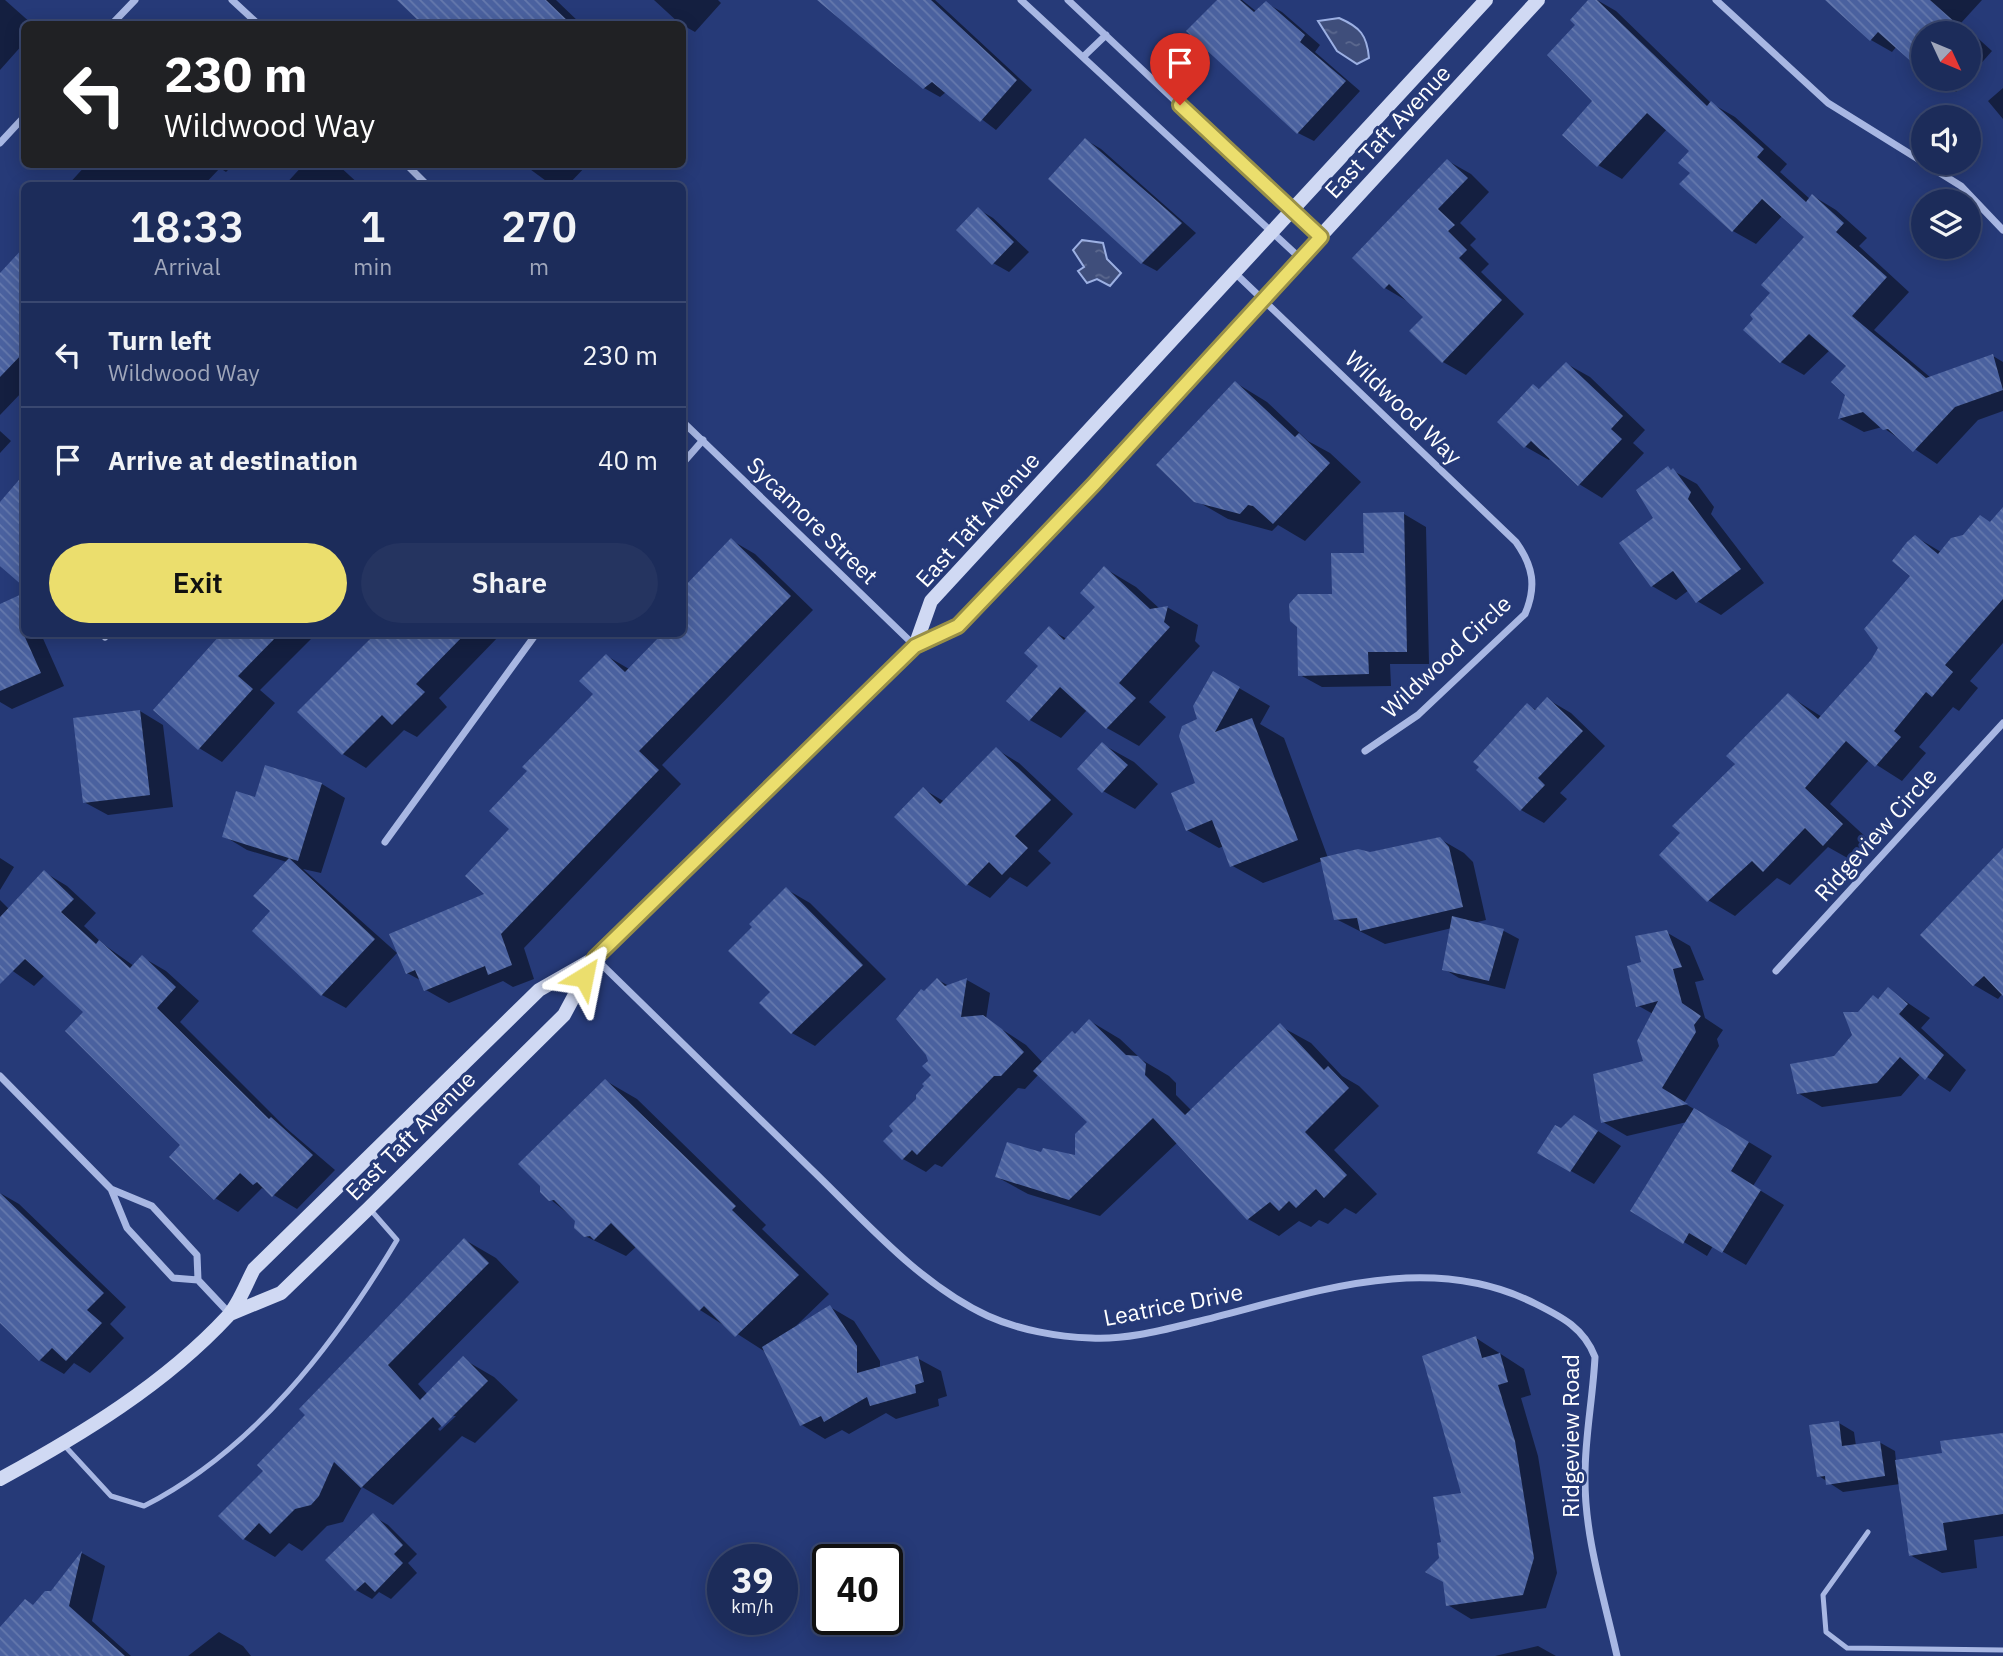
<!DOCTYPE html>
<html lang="en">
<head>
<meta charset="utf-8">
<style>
	body { margin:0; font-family:"IBM Plex Sans",sans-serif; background:#253460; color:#f1f3f6; height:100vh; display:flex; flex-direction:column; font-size:26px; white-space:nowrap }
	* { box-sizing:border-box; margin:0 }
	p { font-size:23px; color:#a0a7bb }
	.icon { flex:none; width:38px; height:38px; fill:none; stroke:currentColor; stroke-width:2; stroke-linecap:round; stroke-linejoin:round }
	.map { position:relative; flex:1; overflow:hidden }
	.panel { position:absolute; left:21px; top:182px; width:665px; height:455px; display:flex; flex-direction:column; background:#1c2c5a; border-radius:10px; box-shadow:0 4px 18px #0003,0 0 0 2px #3a4870 }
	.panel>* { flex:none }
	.top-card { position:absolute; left:21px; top:21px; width:665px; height:147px; border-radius:10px; box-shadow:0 4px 18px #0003,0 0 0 2px #3a4870; background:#202124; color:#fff; overflow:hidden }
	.needle { width:46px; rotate:134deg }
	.fabs { position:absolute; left:1911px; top:21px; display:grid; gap:14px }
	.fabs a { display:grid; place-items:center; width:70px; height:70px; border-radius:50%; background:#1c2c5a; box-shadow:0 4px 18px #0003,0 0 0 2px #3a4870; font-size:35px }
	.speed { position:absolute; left:707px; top:1544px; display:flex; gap:14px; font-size:35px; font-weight:700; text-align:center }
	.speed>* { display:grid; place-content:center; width:91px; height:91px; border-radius:50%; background:#1c2c5a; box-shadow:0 4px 18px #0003,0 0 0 2px #3a4870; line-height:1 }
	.speed small { font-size:18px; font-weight:400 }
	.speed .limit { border:4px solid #111; border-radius:10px; background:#fff; color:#111 }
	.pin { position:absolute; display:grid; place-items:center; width:60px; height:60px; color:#fff; margin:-72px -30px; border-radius:50% 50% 50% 0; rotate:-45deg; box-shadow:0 0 7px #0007 }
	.pin .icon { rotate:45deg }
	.me { position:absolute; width:77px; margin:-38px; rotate:35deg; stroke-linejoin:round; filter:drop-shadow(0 0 5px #0008) }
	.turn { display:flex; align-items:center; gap:24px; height:147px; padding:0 28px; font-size:32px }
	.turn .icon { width:91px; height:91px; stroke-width:2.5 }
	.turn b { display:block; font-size:49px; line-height:60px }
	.eta { display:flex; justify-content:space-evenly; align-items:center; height:119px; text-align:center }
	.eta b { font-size:42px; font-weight:600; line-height:49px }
	.button { display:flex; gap:14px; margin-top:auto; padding:14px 28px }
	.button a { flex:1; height:80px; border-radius:42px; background:#ebde6d; color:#111; font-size:28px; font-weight:600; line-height:80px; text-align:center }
	.button a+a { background:#253460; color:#f1f3f6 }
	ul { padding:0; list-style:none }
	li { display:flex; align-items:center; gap:21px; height:105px; padding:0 28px; border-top:2px solid #3a4870 }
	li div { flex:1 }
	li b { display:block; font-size:26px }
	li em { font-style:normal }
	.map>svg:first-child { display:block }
	.water { fill:url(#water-ripples); stroke:#9cb0e3; stroke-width:2 }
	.shadow { fill:#0007; fill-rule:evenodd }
	.building { fill:url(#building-back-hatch) }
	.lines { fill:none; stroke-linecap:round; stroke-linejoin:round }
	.lane { stroke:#a8b7e3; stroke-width:5 }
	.street { stroke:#a8b7e3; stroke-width:7 }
	.secondary { stroke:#d0d9f3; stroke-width:14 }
	.route-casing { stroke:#999047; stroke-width:18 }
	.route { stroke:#ebde6d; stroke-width:12 }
	.labels { text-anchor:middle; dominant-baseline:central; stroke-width:6; stroke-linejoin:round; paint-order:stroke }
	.street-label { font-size:23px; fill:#fff; stroke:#263a78 }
</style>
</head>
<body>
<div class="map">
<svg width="2003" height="1656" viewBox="0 0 2003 1656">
	<defs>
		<pattern id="water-ripples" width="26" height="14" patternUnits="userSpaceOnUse" patternTransform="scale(1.75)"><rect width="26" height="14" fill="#3f4e7b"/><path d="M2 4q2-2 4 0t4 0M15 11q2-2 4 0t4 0" fill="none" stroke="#5c698f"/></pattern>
		<pattern id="building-back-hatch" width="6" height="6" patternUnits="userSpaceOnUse" patternTransform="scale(1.75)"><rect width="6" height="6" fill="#4a619f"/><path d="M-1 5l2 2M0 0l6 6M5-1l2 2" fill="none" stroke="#6579ad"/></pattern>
	</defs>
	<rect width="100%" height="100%" fill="#263a78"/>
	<!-- water -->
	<path class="water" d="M1339,18C1360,27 1367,35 1369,58L1357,64L1337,51L1318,21Z
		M1082,240L1103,243L1107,259L1121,273L1110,286L1097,279L1087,283L1078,271L1084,267L1073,250Z"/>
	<!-- shadow -->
	<path class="shadow" d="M0,0H5L32,24H24V43L0,70Z
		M399,0H556L581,24H424Z
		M654,0H718L721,3L695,32L679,23Z
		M819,0H935L1032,90L996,130L946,92L940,97L924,88Z
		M1219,0H1242L1257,12L1266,3L1282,12L1320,45L1315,52L1360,91L1314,141L1298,133Z
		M1590,0H1597L1616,11L1711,103L1735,117L1787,164L1780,172L1810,199L1813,196L1836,210L1867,238L1859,246L1909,292L1874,330L1931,378L1993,356L2003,362V411L1978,420L1937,464L1882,427L1864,432L1840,419L1847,394L1848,366L1830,350L1804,375L1781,362L1773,293L1807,237L1783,215L1756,244L1733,231L1692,173L1691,151L1667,129L1622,179L1598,165L1594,101L1577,25Z
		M1843,0H1982L1961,23L1992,51L1969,77V33H1923V70L1897,46L1892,52L1871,40Z
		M1933,79H1968L1956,92Z
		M2003,88V119L1988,101Z
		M1086,140L1101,149L1196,233L1157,271L1142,263Z
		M1448,161L1471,174L1489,192L1460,223L1476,239L1470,245L1489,264L1481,272L1524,314L1466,375L1443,362L1426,317L1407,301L1385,288Z
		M87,164H234L226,172L220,168L203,186H67Z
		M304,164H337L361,186H284Z
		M523,164H588L567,186H553Z
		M978,209L993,218L1029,252L1009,272L993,263Z
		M24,250V390L0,415V288L3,272Z
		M1567,364L1590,377L1645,430L1633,443L1644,453L1602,498L1579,484L1551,458L1549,460L1526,447L1500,422L1534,386L1541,390Z
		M1236,383L1267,402L1308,441L1330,453L1361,482L1305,541L1278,525L1272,531L1228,519L1195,500Z
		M0,431L11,441L0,453Z
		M1668,468L1697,484L1714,507L1711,514L1764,583L1721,615L1697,601L1689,590L1676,600L1652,586L1656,519Z
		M24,478V585L0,564V506Z
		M2003,509V643L1970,681L1978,688L1959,711L1953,707L1919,747L1926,753L1902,781L1869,760L1830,804L1869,840L1851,860L1828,847L1790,885L1777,878L1735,916L1708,900L1682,833L1788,695L1822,717L1873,661L1912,575L1916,537L1941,552L1991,523Z
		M1404,514L1426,527L1429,664H1390L1391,686L1322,687L1300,675L1366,555Z
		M731,540L755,554L813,610L662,765L681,784L524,948L534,979L513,987L503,981L449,1003L426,990L422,981L407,973L487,894L511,829L596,694L607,656L629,669L664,634H682Z
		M1104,568L1136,587L1160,609L1167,607L1198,625L1195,641L1200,646L1149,702L1166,717L1139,746L1107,728L1087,710L1061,738L1030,720L1049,629L1067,639L1098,607Z
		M9,602L24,611V634H41L64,686L12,709L0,702V606Z
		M219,634H316L260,690L275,703L222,762L199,748L221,636Z
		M375,634H501L439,698L447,707L417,737L404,730L366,768L343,754L300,712Z
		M1213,673L1270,706L1260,724L1284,738L1328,858L1370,854L1440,839L1464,853L1473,862L1486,920L1473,923L1504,931L1519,939L1505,989L1459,978L1444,969L1452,928L1385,944L1336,919L1322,861L1263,883L1231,865L1224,846L1219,848L1187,830L1198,784L1200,720Z
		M1547,699L1571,713L1605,746L1560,793L1567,799L1544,823L1521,810L1527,705L1537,710Z
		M140,711L163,725L173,807L108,815L84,802Z
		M1102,744L1134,762L1158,784L1135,809L1103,791Z
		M996,749L1019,763L1073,814L1038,851L1051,863L1027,887L1010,877L990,898L967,884L923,789L945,802Z
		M322,784L345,798L321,873L303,869L397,953L346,1008L322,995L272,911L287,862L247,850L224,836L256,800Z
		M0,858L14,867L0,890Z
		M2003,862V993L1998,999L1974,985L1923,935Z
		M44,872L67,886L96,913L84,926L103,944L134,966L142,957L166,971L199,1001L180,1022L286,1128L335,1170L297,1209L262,1188L238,1212L215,1198L183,1145L86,1012L45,975L34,986L0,962V900L9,909Z
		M786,889L810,903L886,979L815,1046L792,1033L772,992L754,927Z
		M1666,932L1690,946L1704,980L1695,982L1705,1018L1723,1030L1717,1039L1719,1046L1684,1103L1772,1156L1753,1186L1784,1205L1746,1265L1713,1246L1707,1256L1684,1242L1687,1122L1627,1136L1603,1122L1646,1062L1653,1014L1637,1005L1643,963Z
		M938,980L949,986L967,980L990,993L986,1019L1026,1045L1043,1063L1090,1021L1120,1039L1142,1060L1169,1076L1176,1083V1095L1192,1111L1280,1026L1311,1043L1342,1076L1359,1086L1379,1106L1334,1150L1377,1194L1356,1214L1345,1208L1328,1224L1319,1220L1311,1227L1299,1221L1279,1236L1248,1219L1178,1142L1100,1216L1028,1194L997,1177L1043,1154L1076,1157L1090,1122L1039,1074L1025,1089L1018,1088L942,1167L935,1164L926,1172L903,1159L918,1099L934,1075L930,1061L924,993Z
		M1889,990L1930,1018L1921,1028L1966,1070L1950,1092L1921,1073L1901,1096L1822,1107L1798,1093L1854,1036L1859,1014Z
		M606,1081L637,1099L766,1225L762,1229L829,1294L796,1326L830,1307L854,1321L880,1361V1368L917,1358L941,1371L947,1396L938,1399L939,1406L896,1419L886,1413L849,1434L842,1430L825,1439L802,1425L767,1353L700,1310L637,1246L626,1256L585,1236L577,1221L550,1199Z
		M1598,1131L1621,1146L1594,1184L1539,1153Z
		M0,1193L19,1204L126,1307L110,1324L124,1338L90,1373L74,1363L64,1374L40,1360L0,1319Z
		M465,1240L496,1258L519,1282L418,1384L428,1395L463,1359L494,1377L518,1400L475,1443L462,1436L393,1505L362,1487L343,1522L327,1526L302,1551L289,1543L275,1557L244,1539L266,1471ZM451,1416H456L440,1431L438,1429Z
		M1476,1338L1524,1369L1531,1395L1521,1398L1538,1456L1557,1573L1546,1608L1471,1619L1448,1605L1441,1559L1443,1544L1463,1494Z
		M1839,1423L1854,1432L1856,1446L1879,1442L1895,1451L1896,1461L1944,1455L2003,1433V1536L1974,1540L1977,1568L1942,1573L1910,1555L1900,1484L1843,1492L1819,1476Z
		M373,1516L388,1525L417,1554L408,1563L417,1573L391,1599L379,1592L372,1599L356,1590L327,1560Z
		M82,1553L105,1566L92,1621L131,1656H4L0,1652V1630L52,1592Z
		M219,1632L243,1646L251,1656H188Z
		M1538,1646L1556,1656H1495Z"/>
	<!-- building -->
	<path class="building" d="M397,0H546L571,24H422Z
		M817,0H931L1017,80L980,122L932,82L923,89Z
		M1217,0H1240L1254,12L1266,1L1305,35L1300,42L1346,81L1297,134L1186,31Z
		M1588,0H1597L1707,106L1711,101L1764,149L1757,157L1806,202L1812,194L1844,223L1836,232L1887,277L1852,316L1926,378L1993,354L2003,390L1955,407L1913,452L1888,429L1883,430L1863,412L1838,419L1845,395L1831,382L1846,366L1809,334L1780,363L1743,330L1753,319L1750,315L1770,293L1761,285L1804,237L1762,199L1732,232L1679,184L1690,173L1678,163L1689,151L1647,113L1597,167L1562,135L1592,101L1547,55L1575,25L1570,20Z
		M1825,0H1930L1967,33H1923V72L1878,32L1870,41Z
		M1085,138L1182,223L1141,264L1048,179Z
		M1447,159L1468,178L1438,209L1455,225L1448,231L1467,250L1459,258L1502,300L1442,363L1409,331L1423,317L1389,284L1384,289L1352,258Z
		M978,207L1014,242L992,265L956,230Z
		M24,247V352L0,377V273Z
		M1566,362L1623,416L1611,429L1622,439L1578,486L1531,441L1524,448L1497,422L1533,384L1539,389Z
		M1235,381L1295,437L1299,433L1330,463L1273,524L1253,506L1248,505L1240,514L1194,502L1156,465Z
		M1668,466L1671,470L1673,468L1691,492L1688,499L1741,569L1696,603L1673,571L1651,587L1619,543L1653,518L1636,490Z
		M24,474V587L0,566V502Z
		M2003,507V599L1945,665L1953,672L1932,697L1926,692L1894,731L1901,737L1875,767L1846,741L1805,788L1843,824L1823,846L1805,828L1763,872L1752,861L1707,902L1659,855L1680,833L1672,826L1735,764L1726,756L1788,693L1818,719L1871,660L1878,648L1864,629L1910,576L1892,561L1907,542L1915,535L1938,554L1951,538L1963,535L1980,515L1990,522Z
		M1404,512L1407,652H1368L1369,674L1298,676L1297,627L1290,621L1289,604L1298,594H1332L1331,553H1364L1363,513Z
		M731,538L791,596L639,751L659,770L501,934L512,965L488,975L485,966L424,991L415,970L406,974L389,934L484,894L465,876L509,829L489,811L527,771L522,767L593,694L579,681L606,654L625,672L662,634H682V589Z
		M1104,566L1150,609L1168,606L1164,622L1170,627L1119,683L1136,698L1106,729L1060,687L1029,721L1006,701L1038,666L1024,653L1049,626L1064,640L1095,607L1080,593Z
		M24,593V635L41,673L0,691V604Z
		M221,634H279L238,676L253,689L198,750L153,710Z
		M375,634H465L416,684L425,692L392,725L382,715L342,755L297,712Z
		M1213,671L1240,687L1215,732L1252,718L1298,840L1230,867L1212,820L1186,831L1171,793L1195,783L1179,736L1182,726L1197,719L1193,706Z
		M1547,697L1583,731L1538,778L1545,785L1520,811L1476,770L1479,767L1473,762L1527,703L1535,710Z
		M140,710L150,795L83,803L73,718Z
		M1102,742L1128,765L1102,793L1077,769Z
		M996,747L1051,800L1015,836L1028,848L1002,875L989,862L966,886L894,817L923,787L940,804Z
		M265,765L322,783L298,861L222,837L236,791L255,797Z
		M1440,837L1449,847L1463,907L1360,931L1357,918L1334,920L1320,858L1358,849L1370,852Z
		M2003,848V996L1984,976L1973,986L1920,935Z
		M289,858L375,939L321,996L252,931L270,911L253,896Z
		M44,870L74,899L61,912L96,944L99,940L130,968L142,955L176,987L157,1008L269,1119L271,1117L313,1155L272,1197L257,1182L253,1185L240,1173L214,1200L169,1157L180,1145L65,1031L83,1012L25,959L0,984V917Z
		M786,887L863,965L791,1034L759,1003L770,992L728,951L752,927L749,924Z
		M1452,916L1504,929L1489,981L1442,970Z
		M1667,930L1682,967L1673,969L1682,1003L1701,1016L1694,1025L1696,1032L1662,1088L1688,1104L1601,1123L1593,1074L1643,1061L1637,1041L1658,1001L1636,1007L1627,966L1641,962L1635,936Z
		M937,978L945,986L967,978L961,1017L983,1015L1002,1029L1024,1052L1001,1076H994L917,1155L912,1150L902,1160L883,1141L893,1131L889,1126L916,1099V1095L924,1086L922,1084L931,1075L922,1066L928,1061L926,1055L896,1019L921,989L924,991Z
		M1888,987L1908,1004L1899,1014L1944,1055L1925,1080L1900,1057L1877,1083L1797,1094L1790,1064L1834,1056L1852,1035L1843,1012H1858L1873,995L1878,999Z
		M1089,1019L1126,1055L1138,1056L1146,1064L1145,1075L1185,1115L1280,1023L1324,1070L1328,1066L1349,1088L1305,1132L1347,1175L1324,1198L1316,1189L1296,1208L1289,1201L1279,1211L1270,1202L1247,1220L1153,1118L1069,1200L995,1177L1007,1142L1041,1152L1043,1148L1075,1155V1134L1087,1122L1033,1071L1072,1031L1075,1034Z
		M605,1079L736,1206L732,1210L799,1275L735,1337L704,1306L699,1311L611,1223L594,1240L590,1236L584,1237L574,1228L575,1221L554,1200L549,1201L540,1192V1186L518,1164Z
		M1694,1108L1749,1142L1731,1171L1761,1190L1722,1253L1689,1233L1683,1244L1630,1211Z
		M1574,1115L1598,1131L1570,1172L1537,1153L1555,1125L1561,1128Z
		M0,1193L104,1293L87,1310L102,1323L66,1361L52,1348L39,1361L0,1323Z
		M464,1238L489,1263L388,1365L420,1400L463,1356L488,1381L442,1427L433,1417L361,1488L334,1462L319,1496L311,1505L295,1509L270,1534L259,1523L243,1540L218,1516L263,1471L257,1465L305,1415L299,1409Z
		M830,1305L857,1346V1373L918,1356L924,1382L915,1385L916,1393L870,1406L867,1397L824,1422L821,1416L800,1426L762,1347Z
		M1476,1336L1482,1358L1500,1353L1508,1382L1498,1385L1515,1441L1534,1558L1523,1595L1446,1606L1443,1582L1425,1572L1439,1558L1437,1543L1441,1542L1433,1497L1461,1493L1422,1356Z
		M1839,1421L1842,1446L1880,1441L1885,1476L1826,1485L1825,1476L1817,1477L1809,1425Z
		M2003,1433V1514L1943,1523L1947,1550L1909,1556L1895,1460L1942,1453L1940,1441Z
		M373,1513L403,1545L394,1554L403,1563L375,1592L365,1582L355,1591L325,1560Z
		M82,1551L69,1606L125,1656H0V1627L25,1599L33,1605L45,1591H51Z"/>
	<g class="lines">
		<!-- lane -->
		<path class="lane" d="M64,1445L111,1496L144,1506C254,1450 335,1344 397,1240L369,1208
			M1868,1532L1823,1595L1826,1632L1847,1648L2003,1650"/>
		<!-- street -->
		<path class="street" d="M232,0L258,24
			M1021,0L1301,259
			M1068,0L1320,237
			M1716,0L1828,103L1923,162
			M112,24L135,0
			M1083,57L1106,35
			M0,143L24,117
			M1924,163L1961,186L2003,230
			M406,164L428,186
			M1235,273L1516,542C1533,566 1537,586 1525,614L1418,715L1365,751
			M682,421L915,646
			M682,464L703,440
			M105,637L108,634
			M385,842L536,634
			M595,958C667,1029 739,1099 811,1169C865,1221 919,1284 988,1316C1019,1330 1058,1337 1091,1338C1126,1340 1163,1330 1196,1322C1307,1295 1426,1248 1536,1304C1562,1317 1584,1328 1595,1357C1593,1397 1585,1436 1585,1475C1584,1536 1604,1597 1617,1656
			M1776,971L2003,723
			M0,1076L111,1189L152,1206L197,1255L198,1280L230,1314
			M111,1189L127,1228L173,1278L198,1280"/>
		<!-- secondary -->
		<path class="secondary" d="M915,646L931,601L1486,0
			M230,1314L281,1293L369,1208L564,1015L594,959
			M0,1479C81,1435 165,1384 228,1316C239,1304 246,1284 254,1269L539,990L595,958L915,646L958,626L1004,580L1538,0"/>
	</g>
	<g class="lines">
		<!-- route casing -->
		<g class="route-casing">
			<path id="route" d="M584,977L595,958L915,646L958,626L1094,484L1321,237L1180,105"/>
		</g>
		<!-- route -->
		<use href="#route" class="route"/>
	</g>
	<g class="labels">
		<!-- street labels -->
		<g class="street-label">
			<text transform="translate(1387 131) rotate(-47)">East Taft Avenue</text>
			<text transform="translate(1404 407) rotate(44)">Wildwood Way</text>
			<text transform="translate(977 519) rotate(-48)">East Taft Avenue</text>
			<text transform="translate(813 520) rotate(44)">Sycamore Street</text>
			<text transform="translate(1446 656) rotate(-43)">Wildwood Circle</text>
			<text transform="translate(1875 834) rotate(-48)">Ridgeview Circle</text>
			<text transform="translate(410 1135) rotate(-45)">East Taft Avenue</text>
			<text transform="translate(1173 1304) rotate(-11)">Leatrice Drive</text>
			<text transform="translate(1570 1436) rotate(-90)">Ridgeview Road</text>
		</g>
	</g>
</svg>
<div class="fabs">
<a><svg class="needle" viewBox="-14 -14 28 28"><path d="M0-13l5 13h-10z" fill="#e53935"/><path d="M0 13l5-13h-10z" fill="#a0a7bb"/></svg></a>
<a><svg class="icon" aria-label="sound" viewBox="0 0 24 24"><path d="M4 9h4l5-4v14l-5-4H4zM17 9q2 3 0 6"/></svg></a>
<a><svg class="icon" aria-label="layers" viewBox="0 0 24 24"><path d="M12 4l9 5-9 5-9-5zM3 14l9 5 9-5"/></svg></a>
</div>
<div class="speed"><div>39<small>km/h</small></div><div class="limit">40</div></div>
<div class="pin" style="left:1180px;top:105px;background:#d93025"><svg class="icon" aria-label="arrive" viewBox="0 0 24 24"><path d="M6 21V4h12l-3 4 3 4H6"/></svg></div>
<svg class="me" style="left:584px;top:977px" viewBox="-20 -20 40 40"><path d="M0-17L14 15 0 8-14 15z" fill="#ebde6d" stroke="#fff" stroke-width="4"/></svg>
<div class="top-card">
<div class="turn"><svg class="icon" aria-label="left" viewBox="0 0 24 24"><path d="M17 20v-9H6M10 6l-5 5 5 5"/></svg><div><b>230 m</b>Wildwood Way</div></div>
</div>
<section class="panel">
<div class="eta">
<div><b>18:33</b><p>Arrival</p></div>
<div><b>1</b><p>min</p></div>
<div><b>270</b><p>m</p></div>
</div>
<ul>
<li><svg class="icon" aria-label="left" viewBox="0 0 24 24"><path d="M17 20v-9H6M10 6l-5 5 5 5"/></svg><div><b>Turn left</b><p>Wildwood Way</p></div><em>230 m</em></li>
<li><svg class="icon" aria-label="arrive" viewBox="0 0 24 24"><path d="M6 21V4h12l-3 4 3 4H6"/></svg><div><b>Arrive at destination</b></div><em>40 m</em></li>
</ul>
<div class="button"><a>Exit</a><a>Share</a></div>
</section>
</div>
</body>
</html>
